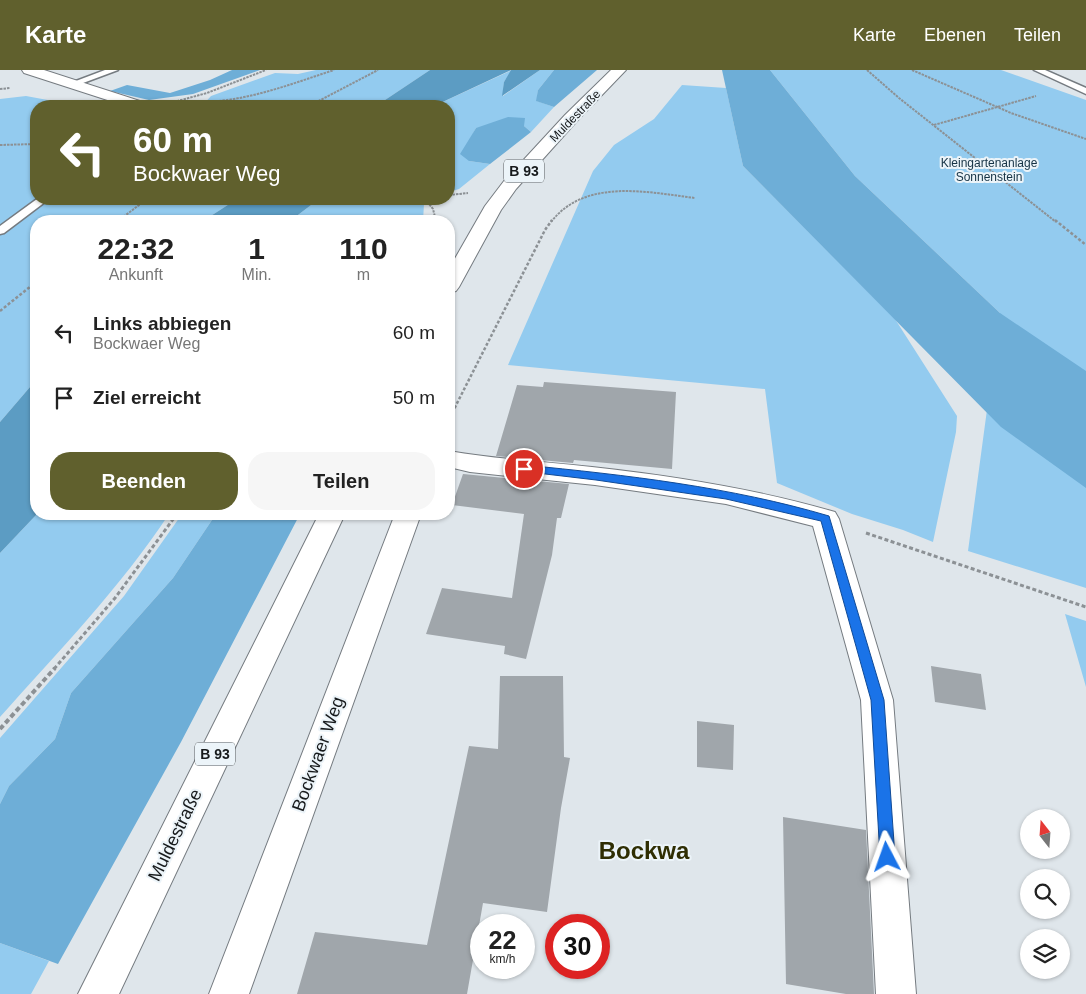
<!DOCTYPE html>
<html lang="de">
<head>
<meta charset="utf-8">
<style>
	body { margin:0; font-family:Helvetica,sans-serif; background:#f6f6f6; color:#222; height:100vh; display:flex; flex-direction:column; font-size:19px; white-space:nowrap }
	* { box-sizing:border-box; margin:0 }
	p { font-size:16px; color:#767676 }
	.icon { flex:none; width:28px; height:28px; fill:none; stroke:currentColor; stroke-width:2; stroke-linecap:round; stroke-linejoin:round }
	.map { position:relative; flex:1; overflow:hidden }
	.sheet { position:absolute; left:30px; top:145px; width:425px; height:305px; display:flex; flex-direction:column; background:#fff; border-radius:20px; box-shadow:0 1px 4px #0004 }
	.sheet>* { flex:none }
	.hud { position:absolute; left:30px; top:30px; width:425px; height:105px; border-radius:20px; box-shadow:0 1px 4px #0004; background:#60602d; color:#fff; overflow:hidden }
	.needle { width:32px; rotate:343deg }
	.controls { position:absolute; left:1020px; top:739px; display:grid; gap:10px }
	.controls a { display:grid; place-items:center; width:50px; height:50px; border-radius:50%; background:#fff; box-shadow:0 1px 4px #0004; font-size:25px }
	.speed { position:absolute; left:470px; top:844px; display:flex; gap:10px; font-size:25px; font-weight:700; text-align:center }
	.speed>* { display:grid; place-content:center; width:65px; height:65px; border-radius:50%; background:#fff; box-shadow:0 1px 4px #0004; line-height:1 }
	.speed small { font-size:12px; font-weight:400 }
	.speed .limit { border:8px solid #d22; background:#fff; color:#111 }
	.pin { position:absolute; display:grid; place-items:center; width:42px; height:42px; color:#fff; margin:-21px; border:2px solid #fff; border-radius:50%; box-shadow:0 1px 5px #0007 }
	.me { position:absolute; width:55px; margin:-28px; rotate:356deg; stroke-linejoin:round; filter:drop-shadow(0 0 4px #0008) }
	.turn { display:flex; align-items:center; gap:18px; height:105px; padding:0 20px; font-size:22px }
	.turn .icon { width:65px; height:65px; stroke-width:2.5 }
	.turn b { display:block; font-size:35px; line-height:42px }
	.eta { display:flex; justify-content:space-evenly; align-items:center; height:85px; text-align:center }
	.eta b { font-size:30px; font-weight:700; line-height:35px }
	.cta { display:flex; gap:10px; margin-top:auto; padding:10px 20px }
	.cta a { flex:1; height:58px; border-radius:20px; background:#60602d; color:#fff; font-size:20px; font-weight:700; line-height:58px; text-align:center }
	.cta a+a { background:#f6f6f6; color:#222 }
	ul { padding:0; list-style:none }
	li { display:flex; align-items:center; gap:15px; height:65px; padding:0 20px }
	li div { flex:1 }
	li b { display:block; font-size:19px }
	li em { font-style:normal }
	header { display:flex; align-items:center; gap:30px; box-sizing:border-box; height:70px; padding:0 25px; background:#60602d; color:#fff }
	header strong { font-size:24px }
	nav { display:flex; gap:28px; margin-inline-start:auto; font-size:18px }
	.map>svg:first-child { display:block }
	.green { fill:#93cbef }
	.forest { fill:#6eaed7 }
	.water { fill:#5c9cc3 }
	.building { fill:#a0a6ab }
	.lines { fill:none; stroke-linecap:round; stroke-linejoin:round }
	.lane-casing { stroke:#757b80; stroke-width:3 }
	.street-casing { stroke:#757b80; stroke-width:2 }
	.primary-casing { stroke:#757b80; stroke-width:2 }
	.path-far3 { stroke:#8c9195; stroke-width:2; stroke-dasharray:2.5 1; stroke-linecap:butt }
	.path-far2 { stroke:#8c9195; stroke-width:2.5; stroke-dasharray:3 2; stroke-linecap:butt }
	.path-far1 { stroke:#8c9195; stroke-width:3; stroke-dasharray:4 2.5; stroke-linecap:butt }
	.path { stroke:#8c9195; stroke-width:4; stroke-dasharray:5 3; stroke-linecap:butt }
	.lane { fill:#fff; fill-rule:evenodd }
	.street { fill:#fff; fill-rule:evenodd }
	.primary { fill:#fff; fill-rule:evenodd }
	.route { fill:#1a73e8; stroke:#114b97 }
	.labels { text-anchor:middle; dominant-baseline:central; stroke-width:4; stroke-linejoin:round; paint-order:stroke }
	.far-street-label { font-size:12px; fill:#171a1c; stroke:#ecf4f9 }
	.far-park-label { font-size:12px; fill:#163345; stroke:#ecf4f9 }
	.shield { fill:#ecf4f9; stroke:#575b5e; stroke-width:1 }
	.shield-label { font-size:14px; font-weight:bold; fill:#171a1c }
	.near-street-label { font-size:18px; fill:#171a1c; stroke:#ecf4f9 }
	.near-district-label { font-size:24px; font-weight:bold; fill:#2f2e03; stroke:#ecf4f9 }
</style>
</head>
<body>
<header>
<strong>Karte</strong>
<nav><a>Karte</a><a>Ebenen</a><a>Teilen</a></nav>
</header>
<div class="map">
<svg width="1086" height="924" viewBox="0 0 1086 924">
	<rect width="100%" height="100%" fill="#dfe6eb"/>
	<!-- green -->
	<path class="green" d="M316,0H430L376,36H202L211,26L275,3L298,4Z
		M512,0L504,12L503,26L540,0H554L538,20L537,31L554,37L531,62L524,56L476,58L470,69L469,91L490,94L459,119L449,122V36H434Z
		M770,0H1001L1086,30V518L968,481L1000,243L855,106Z
		M682,15L726,18L743,96L895,249L957,346L956,362L933,472L903,460L852,444L777,413L765,319L508,295L593,101L614,75L654,49Z
		M26,26L64,33L72,36H36V129H41L0,160V29Z
		M44,129H237L203,151H36V310L0,352V161Z
		M319,129H420L424,134L423,151H290Z
		M37,444H169C120,518 59,581 0,647V483Z
		M182,444H216L173,508L71,623L55,669L9,716L0,734V668L124,526Z
		M1065,544L1086,551V617Z
		M0,873L49,891L31,924H0Z"/>
	<!-- forest -->
	<path class="forest" d="M232,0H260L193,24L149,30L110,21L127,15L170,23L210,10Z
		M554,0H597L554,37L536,31L538,20Z
		M722,0H770L855,106L1000,243L1086,301V418L1001,357L743,96Z
		M508,47L525,48L524,56L531,62L490,94L469,91L460,84L476,58Z
		M216,444H300L181,672L58,894L0,873V734L9,716L55,669L71,623L173,508Z"/>
	<!-- water -->
	<path class="water" d="M430,0H540L502,26L504,12L511,0L434,36H376Z
		M237,129H319L290,151H203Z
		M36,310L37,444L0,483V352Z"/>
	<!-- building -->
	<path class="building" d="M544,312L676,322L672,399L574,390L573,393L496,386L517,315L543,317Z
		M463,404L569,414L561,448H557L552,485L526,589L504,584L505,576L426,564L442,518L512,528L524,444L452,435Z
		M931,596L981,604L986,640L935,632Z
		M500,606H563L564,687L570,688L561,738L547,842L483,833L467,924H297L315,862L427,875L469,676L498,679Z
		M697,651L734,655L733,700L697,697Z
		M783,747L866,760L874,924H846L786,914Z"/>
	<g class="lines">
		<!-- lane casing -->
		<g class="lane-casing">
			<path id="lane" d="M105,0H118L75,16H69L68,14Z
				M1034,0H1045L1086,18V24Z
				M37,129H49L4,163L0,164V156Z"/>
		</g>
		<!-- street casing -->
		<g class="street-casing">
			<path id="street" d="M22,0H44L146,33L149,36H126L24,3Z
				M449,381C496,389 545,392 592,397C674,406 756,419 835,442L839,449L893,630L916,924H876L861,630L813,456L726,434L595,415L470,402L449,397Z
				M395,444H421L249,924H209Z"/>
		</g>
		<!-- primary casing -->
		<g class="primary-casing">
			<path id="primary" d="M611,0H626L577,51L516,119L501,140L459,217L456,221L449,223V199L485,136L504,111L565,45Z
				M319,444H345L119,924H78Z"/>
		</g>
		<!-- path-far3 -->
		<path class="path-far3" d="M867,0L899,28L1056,152
			M912,0L1011,43L1086,69
			M0,19L10,18
			M177,31C233,37 282,17 334,0
			M170,33L207,23L266,0
			M309,36L378,0
			M934,55L1036,26
			M0,75L36,74
			M449,125L468,123
			M425,129L433,139L436,151
			M118,151L147,129
			M551,152C585,108 647,122 695,128"/>
		<!-- path-far2 -->
		<path class="path-far2" d="M1055,150L1086,175
			M0,241L36,212
			M450,347L545,160L552,150"/>
		<!-- path-far1 -->
		<path class="path-far1" d="M449,348L450,345
			M866,463L1086,537
			M54,599L115,528L177,444"/>
		<!-- path -->
		<path class="path" d="M0,659L55,598"/>
		<!-- lane -->
		<use href="#lane" class="lane"/>
		<!-- street -->
		<use href="#street" class="street"/>
		<!-- primary -->
		<use href="#primary" class="primary"/>
	</g>
	<!-- route -->
	<path class="route" d="M524,395C626,405 731,417 829,446L884,630L895,787L893,792L887,794L882,792L880,787L871,630L821,451L726,429L596,410L520,401L519,399L520,396Z"/>
	<g class="labels">
		<!-- far-street labels -->
		<g class="far-street-label">
			<text transform="translate(575 46) rotate(-46)">Muldestraße</text>
		</g>
		<!-- far-park labels -->
		<g class="far-park-label">
			<text x="989" y="93">Kleingartenanlage<tspan x="989" dy="14">Sonnenstein</tspan></text>
		</g>
		<!-- shield labels -->
		<g class="shield">
			<rect x="504" y="89.5" width="40" height="23" rx="4"/>
			<rect x="195" y="672.5" width="40" height="23" rx="4"/>
		</g>
		<g class="shield-label">
			<text x="524" y="101">B 93</text>
			<text x="215" y="684">B 93</text>
		</g>
		<!-- near-street labels -->
		<g class="near-street-label">
			<text transform="translate(318 684) rotate(-70)">Bockwaer Weg</text>
			<text transform="translate(175 765) rotate(-64)">Muldestraße</text>
		</g>
		<!-- near-district labels -->
		<g class="near-district-label">
			<text x="644" y="780">Bockwa</text>
		</g>
	</g>
</svg>
<div class="controls">
<a><svg class="needle" viewBox="-14 -14 28 28"><path d="M0-13l5 13h-10z" fill="#e53935"/><path d="M0 13l5-13h-10z" fill="#767676"/></svg></a>
<a><svg class="icon" aria-label="search" viewBox="0 0 24 24"><circle cx="10" cy="10" r="6"/><path d="M15 15l6 6"/></svg></a>
<a><svg class="icon" aria-label="layers" viewBox="0 0 24 24"><path d="M12 4l9 5-9 5-9-5zM3 14l9 5 9-5"/></svg></a>
</div>
<div class="speed"><div>22<small>km/h</small></div><div class="limit">30</div></div>
<div class="pin" style="left:524px;top:399px;background:#d93025"><svg class="icon" aria-label="arrive" viewBox="0 0 24 24"><path d="M6 21V4h12l-3 4 3 4H6"/></svg></div>
<svg class="me" style="left:887px;top:787px" viewBox="-20 -20 40 40"><path d="M0-17L14 15 0 8-14 15z" fill="#1a73e8" stroke="#fff" stroke-width="4"/></svg>
<div class="hud">
<div class="turn"><svg class="icon" aria-label="left" viewBox="0 0 24 24"><path d="M17 20v-9H6M10 6l-5 5 5 5"/></svg><div><b>60 m</b>Bockwaer Weg</div></div>
</div>
<section class="sheet">
<div class="eta">
<div><b>22:32</b><p>Ankunft</p></div>
<div><b>1</b><p>Min.</p></div>
<div><b>110</b><p>m</p></div>
</div>
<ul>
<li><svg class="icon" aria-label="left" viewBox="0 0 24 24"><path d="M17 20v-9H6M10 6l-5 5 5 5"/></svg><div><b>Links abbiegen</b><p>Bockwaer Weg</p></div><em>60 m</em></li>
<li><svg class="icon" aria-label="arrive" viewBox="0 0 24 24"><path d="M6 21V4h12l-3 4 3 4H6"/></svg><div><b>Ziel erreicht</b></div><em>50 m</em></li>
</ul>
<div class="cta"><a>Beenden</a><a>Teilen</a></div>
</section>
</div>
</body>
</html>
